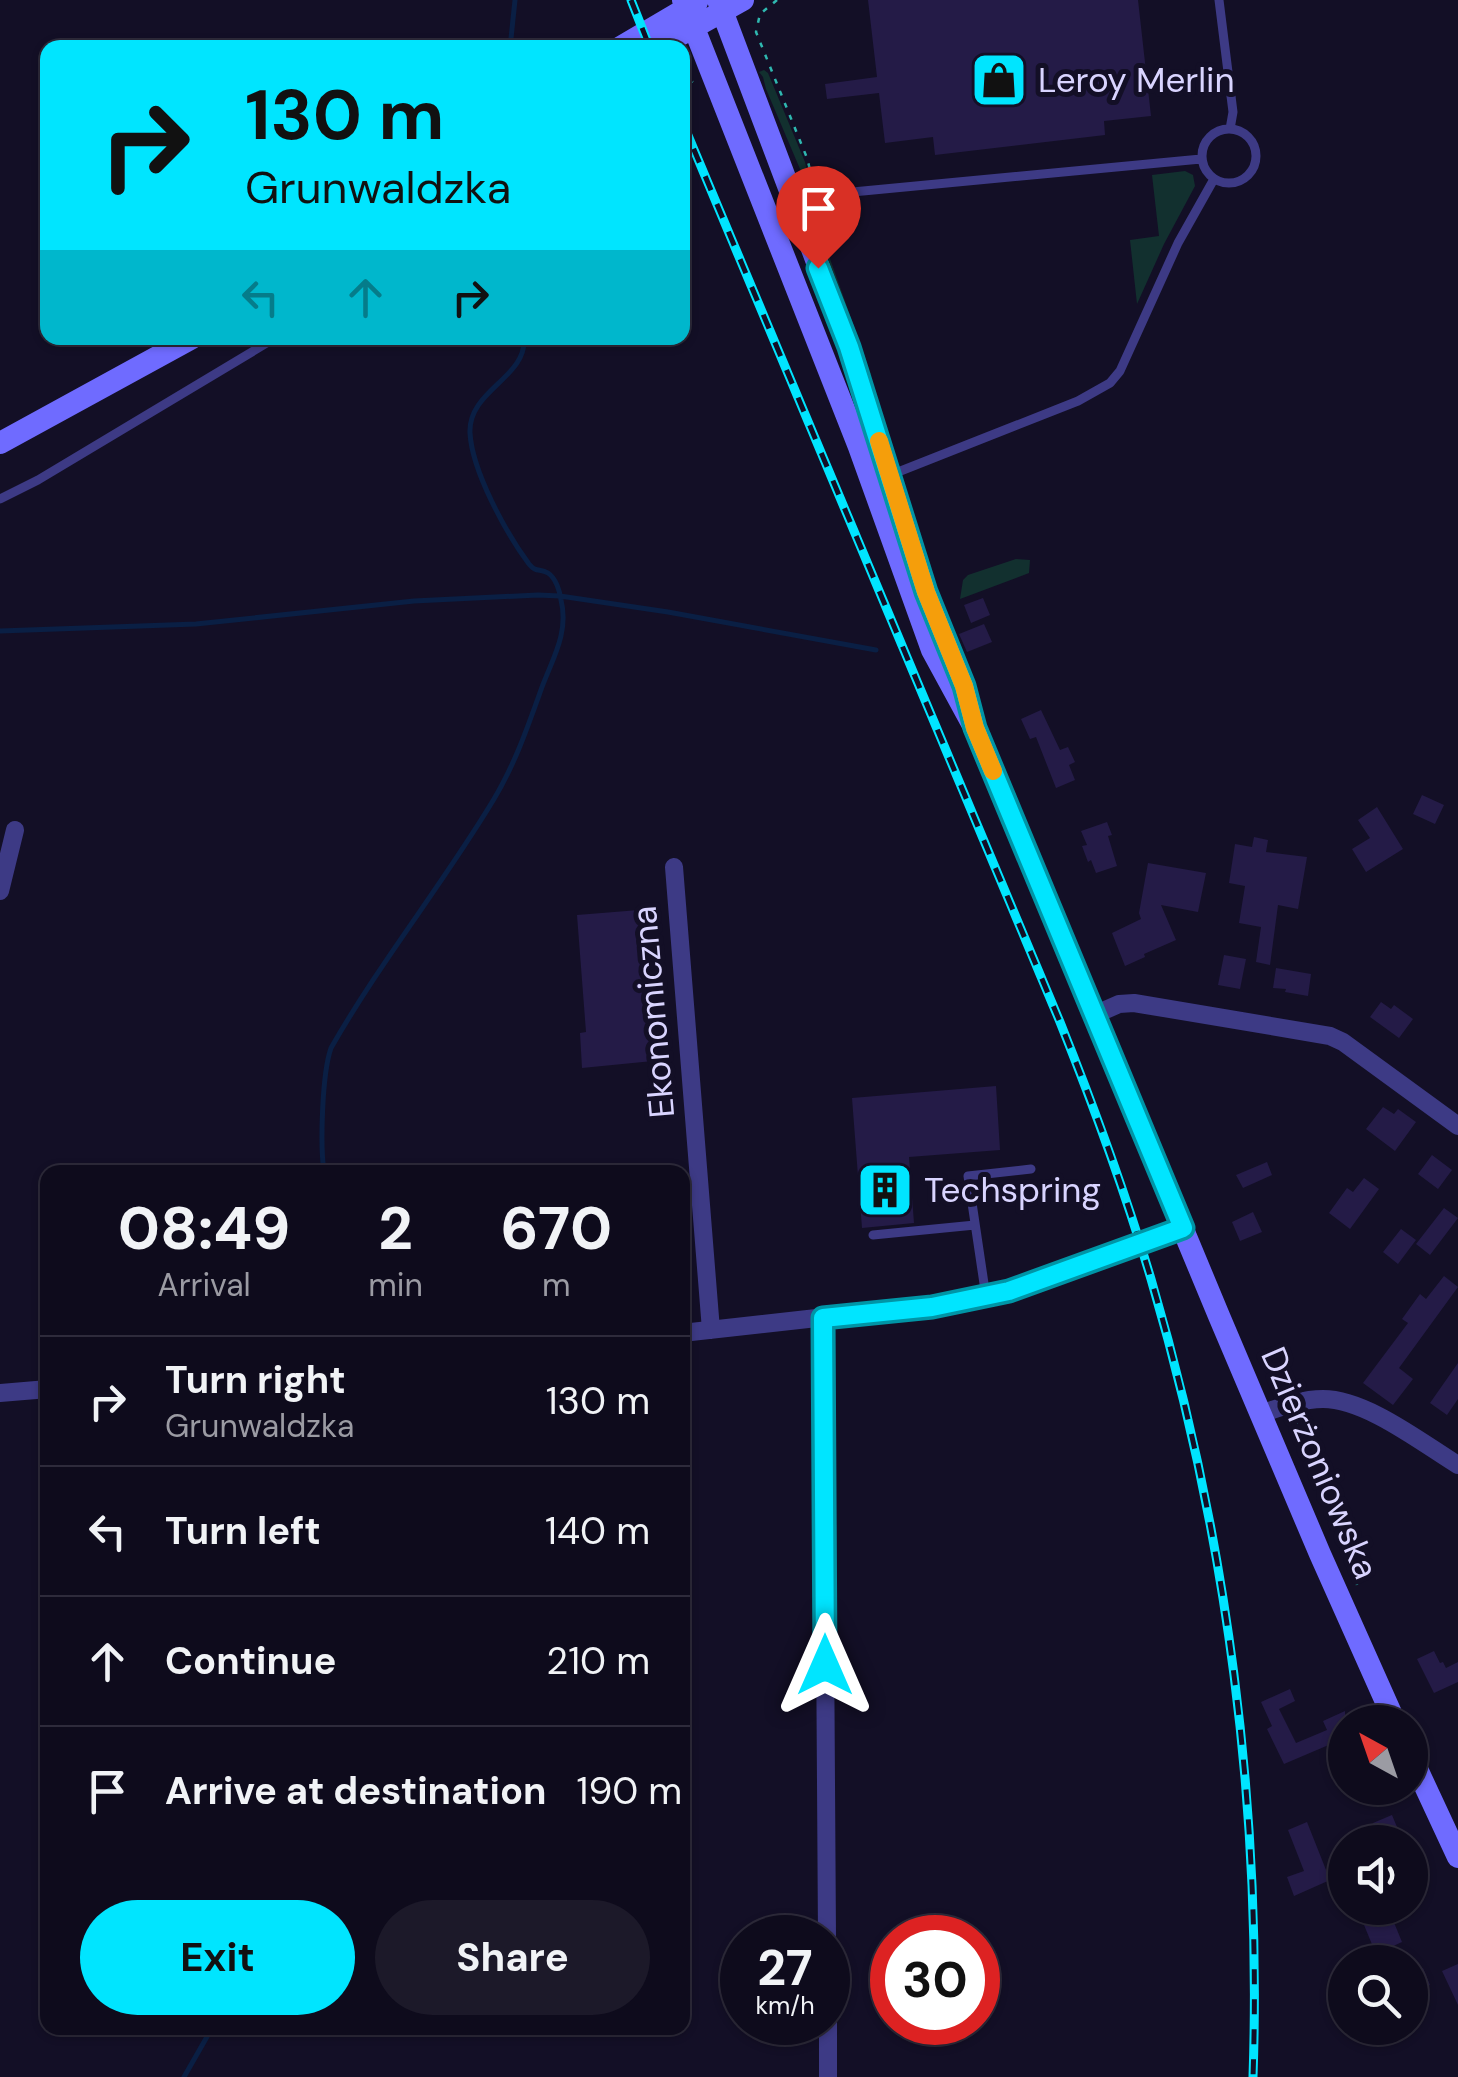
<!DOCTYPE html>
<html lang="en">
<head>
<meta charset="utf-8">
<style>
	body { margin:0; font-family:"DM Sans",sans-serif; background:#1c1929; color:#f1f3f6; height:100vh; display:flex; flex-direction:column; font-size:38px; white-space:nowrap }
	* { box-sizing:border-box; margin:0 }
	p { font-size:32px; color:#9b9ba3 }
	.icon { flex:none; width:55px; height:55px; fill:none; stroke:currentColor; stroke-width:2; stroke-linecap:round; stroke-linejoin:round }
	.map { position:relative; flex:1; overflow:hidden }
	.drawer { position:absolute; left:40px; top:1165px; width:650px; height:870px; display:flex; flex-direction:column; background:#0e0b1c; border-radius:20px; box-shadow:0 2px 8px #0004,0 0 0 2px #2e2b3b }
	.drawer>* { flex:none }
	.top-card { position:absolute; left:40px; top:40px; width:650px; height:305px; border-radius:20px; box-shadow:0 2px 8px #0004,0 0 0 2px #2e2b3b; background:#00e5ff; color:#111; overflow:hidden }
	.needle { width:65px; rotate:320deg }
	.tools { position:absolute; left:1328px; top:1705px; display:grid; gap:20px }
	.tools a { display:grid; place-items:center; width:100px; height:100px; border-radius:50%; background:#0e0b1c; box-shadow:0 2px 8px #0004,0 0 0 2px #2e2b3b; font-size:50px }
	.speed { position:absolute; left:720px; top:1915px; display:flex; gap:20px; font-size:50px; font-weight:700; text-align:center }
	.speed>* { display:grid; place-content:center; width:130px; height:130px; border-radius:50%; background:#0e0b1c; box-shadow:0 2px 8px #0004,0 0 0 2px #2e2b3b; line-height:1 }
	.speed small { font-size:25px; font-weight:400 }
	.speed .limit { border:15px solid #d22; background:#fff; color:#111 }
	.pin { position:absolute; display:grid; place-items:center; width:85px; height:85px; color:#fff; margin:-102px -42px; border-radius:50% 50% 50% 0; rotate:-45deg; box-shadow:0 0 10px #0007 }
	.pin .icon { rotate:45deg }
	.me { position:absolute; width:110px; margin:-55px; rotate:0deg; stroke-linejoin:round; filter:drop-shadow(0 0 8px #0008) }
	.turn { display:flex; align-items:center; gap:35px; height:210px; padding:0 40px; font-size:45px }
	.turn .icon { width:130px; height:130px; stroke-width:2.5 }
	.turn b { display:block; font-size:70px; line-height:85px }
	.lanes { display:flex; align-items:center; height:95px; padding:0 40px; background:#0003; justify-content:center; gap:50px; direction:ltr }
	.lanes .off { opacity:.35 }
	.eta { display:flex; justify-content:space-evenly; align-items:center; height:170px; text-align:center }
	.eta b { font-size:60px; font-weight:700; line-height:70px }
	.primary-button { display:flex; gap:20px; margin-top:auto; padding:20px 40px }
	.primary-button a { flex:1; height:115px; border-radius:60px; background:#00e5ff; color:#111; font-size:40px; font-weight:700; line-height:115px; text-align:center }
	.primary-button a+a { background:#1c1929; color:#f1f3f6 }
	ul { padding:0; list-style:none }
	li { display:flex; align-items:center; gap:30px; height:130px; padding:0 40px; border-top:2px solid #2e2b3b }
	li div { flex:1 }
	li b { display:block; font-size:38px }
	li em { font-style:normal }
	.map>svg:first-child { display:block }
	.green { fill:#12302f }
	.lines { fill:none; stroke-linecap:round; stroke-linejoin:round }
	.stream { stroke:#0a1f44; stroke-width:5 }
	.building { fill:#241b47 }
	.path { stroke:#2fb8b0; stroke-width:2.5; stroke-dasharray:5 8; stroke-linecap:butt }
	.lane { stroke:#3d3a85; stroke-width:9 }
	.street { stroke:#3d3a85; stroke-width:18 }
	.secondary { stroke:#6f6bff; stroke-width:22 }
	.rail-casing { stroke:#00e5ff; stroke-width:9 }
	.rail { stroke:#130f26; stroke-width:5; stroke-dasharray:15; stroke-linecap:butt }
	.route-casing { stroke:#0095a6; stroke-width:25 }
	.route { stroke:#00e5ff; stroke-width:18 }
	.slow { stroke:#f59e0b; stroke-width:18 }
	.labels { text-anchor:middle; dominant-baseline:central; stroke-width:10; stroke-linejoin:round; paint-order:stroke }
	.poi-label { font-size:35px; fill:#d9d4ff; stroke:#130f26; text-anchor:start }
	.street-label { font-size:35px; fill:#d9d4ff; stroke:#130f26 }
</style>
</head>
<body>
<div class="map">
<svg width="1458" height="2077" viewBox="0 0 1458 2077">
	<rect width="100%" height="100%" fill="#130f26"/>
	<!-- green -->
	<path class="green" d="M764,70L768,73L805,162L824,242L872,377L853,344L812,219L800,169L766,89L763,77L759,72Z
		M1185,171L1193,175L1195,186L1164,244L1137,304L1130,240L1159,236L1152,175Z
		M1016,559L1030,560L1029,573L960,599L963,580L968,575Z"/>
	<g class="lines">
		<!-- stream -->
		<path class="stream" d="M510,48L515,0
			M0,631L196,624L414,601L538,595L560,596L668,612L876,650
			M324,1172C320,1145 322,1074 331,1048C380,962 443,884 494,799C515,764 528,726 542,687C553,658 569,632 561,600C560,592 556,578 548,573C540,568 536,573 529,564C506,533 472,471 470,433C468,390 527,378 524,338
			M184,2077L212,2028"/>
	</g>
	<!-- building -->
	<path class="building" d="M868,0H1138L1151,116L1104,121L1105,135L935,155L933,137L885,143L879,93L827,99L825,84L877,77Z
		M983,598L990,615L971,623L964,605Z
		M984,624L992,642L967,652L959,634Z
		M1041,710L1060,750L1068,747L1075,762L1069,765L1075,780L1056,788L1036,737L1030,739L1021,719Z
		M1422,795L1444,805L1435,824L1413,814Z
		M1377,807L1403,849L1366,872L1352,849L1370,838L1358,820Z
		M1107,822L1112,835L1108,836L1117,866L1096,873L1091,860L1088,862L1082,846L1087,845L1081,831Z
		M1254,837L1268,840L1266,852L1307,857L1298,909L1278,905L1270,965L1256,962L1261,927L1239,923L1245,886L1229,883L1235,844L1252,847Z
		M1148,863L1206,873L1198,912L1161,905L1176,940L1144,954L1145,957L1125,966L1112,933L1141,919L1139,913Z
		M639,910L653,1061L582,1068L580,1033L586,1032L577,915Z
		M1224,955L1246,959L1240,989L1218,985Z
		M1276,968L1311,974L1308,996L1285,992L1286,989L1273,988Z
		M1381,1002L1391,1009L1394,1005L1413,1019L1399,1038L1370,1017Z
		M996,1086L1000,1150L909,1157L914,1223L862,1228L852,1098Z
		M1383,1107L1394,1114L1398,1109L1416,1122L1395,1151L1366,1129Z
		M1432,1155L1452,1170L1438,1189L1418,1174Z
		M1267,1162L1272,1175L1243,1188L1236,1175Z
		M1364,1178L1379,1189L1350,1229L1329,1213L1347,1188L1353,1192Z
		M1444,1208L1458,1218L1430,1255L1416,1244Z
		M1253,1212L1262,1232L1240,1241L1232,1222Z
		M1401,1229L1416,1240L1398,1264L1383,1252Z
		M1444,1276L1458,1287L1399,1368L1413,1379L1393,1405L1363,1383L1408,1323L1402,1319L1420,1294L1426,1299Z
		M1458,1363V1399L1447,1415L1430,1403Z
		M1434,1651L1440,1663L1443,1662L1446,1668L1458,1662V1682L1434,1693L1417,1659Z
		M1290,1689L1295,1701L1279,1709L1296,1743L1327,1730L1323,1721L1345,1711V1738L1284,1764L1267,1729L1272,1726L1261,1702Z
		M1392,1815L1397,1827L1405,1842H1381L1373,1823Z
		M1307,1822L1330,1880L1294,1896L1287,1877L1304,1871L1288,1830Z
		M1357,1908H1388L1402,1942L1376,1954Z
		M1458,1964V2005L1442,1971Z
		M1423,1968L1430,1985L1410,1994V1975Z"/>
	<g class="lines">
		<!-- path -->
		<path class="path" d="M777,0L760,14L756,32L807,158L819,205
			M682,74L693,82
			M1291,1435L1298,1420
			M1321,1501C1338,1526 1350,1556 1357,1585"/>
		<!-- lane -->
		<path class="lane" d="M1219,0L1233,112L1230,129
			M1202 156a27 27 0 1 1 54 0a27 27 0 1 1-54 0Z
			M842,193L1201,159
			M893,474L1078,401L1110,383L1120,371L1178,243L1214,179
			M0,499L38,480L275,338
			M873,1235L975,1225
			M986,1297L968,1176L1031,1169"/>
		<!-- street -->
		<path class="street" d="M674,867L711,1330
			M0,891L15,830
			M1094,1015L1119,1004L1134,1003L1330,1036L1343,1042L1458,1126
			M823,1318L827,1938
			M682,1333L960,1302L1032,1284L1183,1229
			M0,1393L48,1389
			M1261,1414C1281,1407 1301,1399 1323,1399C1366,1399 1422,1443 1458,1465
			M828,2000V2077"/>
		<!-- secondary -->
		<path class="secondary" d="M683,0L859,447L932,650L975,729L1219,1316L1320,1554L1395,1722
			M718,0L849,347L921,575
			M619,48L697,2
			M657,48L743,0
			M0,443L192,338
			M1410,1754L1458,1857"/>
		<!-- rail casing -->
		<g class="rail-casing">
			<path id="rail" d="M631,0L650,48
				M682,121L1060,1022C1094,1107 1125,1191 1151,1279C1227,1537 1262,1808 1253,2077"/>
		</g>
		<!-- rail -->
		<use href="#rail" class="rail"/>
	</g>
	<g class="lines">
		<!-- route casing -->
		<g class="route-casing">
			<path id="route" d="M818,268L849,347L926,592L964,686L975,728L1183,1228L1009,1291L932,1307L823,1318L825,1665"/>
		</g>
		<!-- route -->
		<use href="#route" class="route"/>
		<!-- slow -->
		<path class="slow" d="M879,441L926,592L964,686L975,728L993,771"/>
	</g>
	<!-- icons -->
	<defs>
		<g id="shop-square" transform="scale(2.875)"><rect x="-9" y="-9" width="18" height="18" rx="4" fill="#00e5ff" stroke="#130f26"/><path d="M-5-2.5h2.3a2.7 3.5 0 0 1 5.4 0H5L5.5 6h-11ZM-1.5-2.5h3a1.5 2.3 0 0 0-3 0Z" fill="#111"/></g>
		<g id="building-square" transform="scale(2.875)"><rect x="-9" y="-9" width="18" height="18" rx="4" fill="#00e5ff" stroke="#130f26"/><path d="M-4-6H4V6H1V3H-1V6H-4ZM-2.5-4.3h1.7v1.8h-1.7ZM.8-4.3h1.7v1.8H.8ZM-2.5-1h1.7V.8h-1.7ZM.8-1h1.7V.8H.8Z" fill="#111"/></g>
	</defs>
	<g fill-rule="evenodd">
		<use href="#shop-square" x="999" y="80"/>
		<use href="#building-square" x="885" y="1190"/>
	</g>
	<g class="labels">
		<!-- poi labels -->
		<g class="poi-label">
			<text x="1038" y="80">Leroy Merlin</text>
			<text x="924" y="1190">Techspring</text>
		</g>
		<!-- street labels -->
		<g class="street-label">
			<text transform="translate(653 1012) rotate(-95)">Ekonomiczna</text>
			<text transform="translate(1320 1463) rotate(67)">Dzierżoniowska</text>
		</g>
	</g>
</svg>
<div class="tools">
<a><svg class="needle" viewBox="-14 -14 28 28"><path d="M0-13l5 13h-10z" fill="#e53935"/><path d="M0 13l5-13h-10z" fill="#9b9ba3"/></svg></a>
<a><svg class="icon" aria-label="sound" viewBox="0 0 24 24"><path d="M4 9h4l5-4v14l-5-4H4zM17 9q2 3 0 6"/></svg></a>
<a><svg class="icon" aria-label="search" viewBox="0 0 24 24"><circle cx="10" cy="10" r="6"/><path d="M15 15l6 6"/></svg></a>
</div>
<div class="speed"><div>27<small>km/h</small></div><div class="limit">30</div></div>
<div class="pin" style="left:818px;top:268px;background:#d93025"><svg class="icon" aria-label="arrive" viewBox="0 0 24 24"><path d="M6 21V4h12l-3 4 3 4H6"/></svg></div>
<svg class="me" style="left:825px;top:1665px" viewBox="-20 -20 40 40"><path d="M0-17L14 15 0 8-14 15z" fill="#00e5ff" stroke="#fff" stroke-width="4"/></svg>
<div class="top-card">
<div class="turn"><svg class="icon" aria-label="right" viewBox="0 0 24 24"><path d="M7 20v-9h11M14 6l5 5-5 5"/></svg><div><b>130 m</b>Grunwaldzka</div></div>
<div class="lanes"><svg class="icon off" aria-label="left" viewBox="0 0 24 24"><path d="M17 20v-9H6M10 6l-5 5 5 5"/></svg><svg class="icon off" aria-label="ahead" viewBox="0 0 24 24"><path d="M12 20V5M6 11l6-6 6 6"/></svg><svg class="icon" aria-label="right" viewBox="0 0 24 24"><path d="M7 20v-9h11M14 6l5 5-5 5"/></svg></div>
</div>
<section class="drawer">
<div class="eta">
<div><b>08:49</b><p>Arrival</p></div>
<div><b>2</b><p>min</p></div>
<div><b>670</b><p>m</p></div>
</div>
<ul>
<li><svg class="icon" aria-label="right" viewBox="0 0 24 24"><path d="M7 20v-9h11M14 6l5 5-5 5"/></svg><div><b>Turn right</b><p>Grunwaldzka</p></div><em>130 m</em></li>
<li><svg class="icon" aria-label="left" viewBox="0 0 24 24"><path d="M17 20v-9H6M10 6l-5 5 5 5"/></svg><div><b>Turn left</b></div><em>140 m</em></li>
<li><svg class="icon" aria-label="ahead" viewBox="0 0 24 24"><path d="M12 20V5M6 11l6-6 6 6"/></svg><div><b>Continue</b></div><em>210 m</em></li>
<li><svg class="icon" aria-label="arrive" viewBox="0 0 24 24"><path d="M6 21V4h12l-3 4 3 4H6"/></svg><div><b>Arrive at destination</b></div><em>190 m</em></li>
</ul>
<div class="primary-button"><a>Exit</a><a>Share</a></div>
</section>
</div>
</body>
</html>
